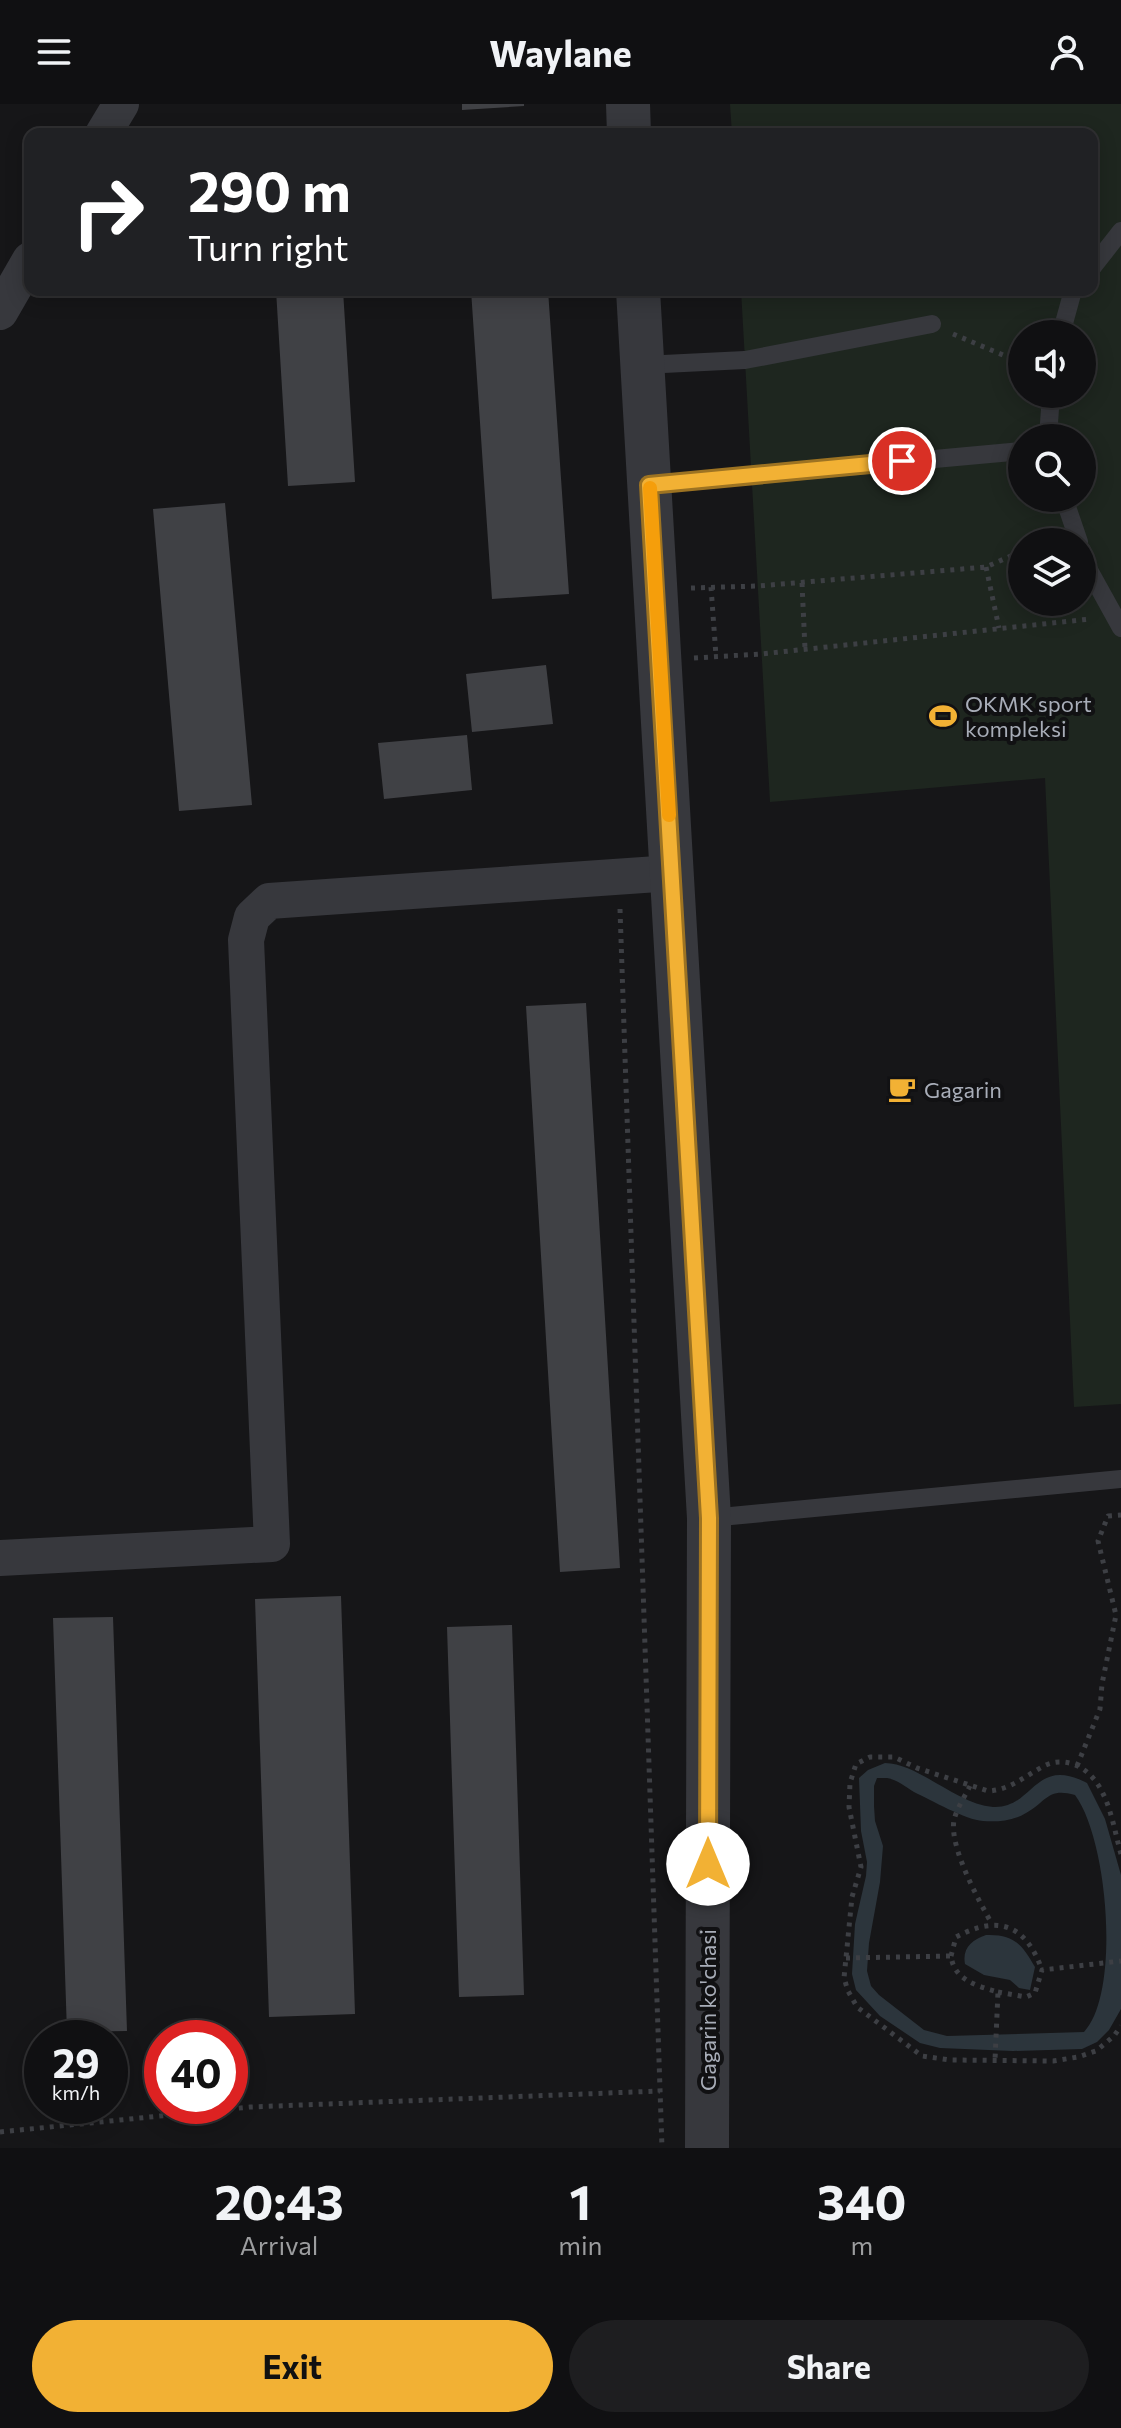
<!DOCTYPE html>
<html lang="en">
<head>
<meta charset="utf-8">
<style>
	body { margin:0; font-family:Commissioner,sans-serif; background:#1e1e20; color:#f1f3f6; height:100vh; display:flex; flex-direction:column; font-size:30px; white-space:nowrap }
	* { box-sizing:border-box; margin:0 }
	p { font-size:26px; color:#9c9d9f }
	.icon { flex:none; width:44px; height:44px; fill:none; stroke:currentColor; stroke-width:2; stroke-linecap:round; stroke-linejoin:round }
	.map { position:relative; height:2044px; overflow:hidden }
	.panel { display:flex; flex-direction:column; background:#101012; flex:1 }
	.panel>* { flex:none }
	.hud { position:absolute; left:24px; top:24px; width:1074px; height:168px; border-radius:16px; box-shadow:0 4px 20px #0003,0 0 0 2px #303032; background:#202124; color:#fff; overflow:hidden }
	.controls { position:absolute; left:1008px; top:216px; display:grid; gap:16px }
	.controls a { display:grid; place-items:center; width:88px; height:88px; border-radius:50%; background:#101012; box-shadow:0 4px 20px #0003,0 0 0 2px #303032; font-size:40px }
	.speed { position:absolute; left:24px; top:1916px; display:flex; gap:16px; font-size:40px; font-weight:700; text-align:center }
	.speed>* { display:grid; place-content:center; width:104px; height:104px; border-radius:50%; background:#101012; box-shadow:0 4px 20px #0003,0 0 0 2px #303032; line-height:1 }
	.speed small { font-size:20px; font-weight:400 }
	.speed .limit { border:12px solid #d22; background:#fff; color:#111 }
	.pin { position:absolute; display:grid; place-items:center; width:68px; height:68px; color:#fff; margin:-34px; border:4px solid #fff; border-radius:50%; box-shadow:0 2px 8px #0007 }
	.me { position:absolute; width:88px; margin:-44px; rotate:0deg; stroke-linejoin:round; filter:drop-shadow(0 0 6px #0008) }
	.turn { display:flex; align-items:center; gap:28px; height:168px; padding:0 32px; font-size:36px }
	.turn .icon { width:104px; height:104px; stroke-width:2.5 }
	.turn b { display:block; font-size:56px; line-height:68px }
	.eta { display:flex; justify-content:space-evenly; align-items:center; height:136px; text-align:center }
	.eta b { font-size:48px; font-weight:700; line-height:56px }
	.cta { display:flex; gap:16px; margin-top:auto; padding:16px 32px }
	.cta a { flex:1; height:92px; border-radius:48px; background:#f2b134; color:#111; font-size:32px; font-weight:700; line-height:92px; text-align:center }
	.cta a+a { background:#1e1e20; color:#f1f3f6 }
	header { display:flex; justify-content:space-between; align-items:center; height:104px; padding:0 32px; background:#101012; font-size:36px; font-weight:700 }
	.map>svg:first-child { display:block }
	.green { fill:#1e261f; fill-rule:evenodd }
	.water { fill:#2c353c; fill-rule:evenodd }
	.building { fill:#404145 }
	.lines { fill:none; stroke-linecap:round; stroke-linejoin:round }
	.path { stroke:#3d3f44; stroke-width:5; stroke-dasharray:4 6; stroke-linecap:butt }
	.service { stroke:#37383d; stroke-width:18 }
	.minor { stroke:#37383d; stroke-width:36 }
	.tertiary { stroke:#37383d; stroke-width:44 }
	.route-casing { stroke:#9d7322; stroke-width:20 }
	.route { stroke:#f2b134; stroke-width:14 }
	.slow { stroke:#f59e0b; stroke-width:14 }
	.labels { text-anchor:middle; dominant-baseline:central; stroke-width:8; stroke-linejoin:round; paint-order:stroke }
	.poi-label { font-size:22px; fill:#a8adb8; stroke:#111113; text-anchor:start }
	.street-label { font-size:22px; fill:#a8adb8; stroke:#111113 }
</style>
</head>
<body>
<header><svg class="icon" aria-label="menu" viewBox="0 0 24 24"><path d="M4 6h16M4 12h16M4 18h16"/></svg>Waylane<svg class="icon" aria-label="person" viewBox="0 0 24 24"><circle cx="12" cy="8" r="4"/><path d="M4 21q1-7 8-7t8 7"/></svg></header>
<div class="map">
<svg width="1121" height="2044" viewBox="0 0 1121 2044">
	<rect width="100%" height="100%" fill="#161618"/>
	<!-- green -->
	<path class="green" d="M730,0H1121V1300L1074,1303L1045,674L770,698L741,186H1092V30H732ZM1022,230H1082V290H1022ZM1022,334H1082V394H1022ZM1022,438H1082V498H1022Z"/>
	<!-- water -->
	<path class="water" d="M885,1659C920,1660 956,1700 993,1703C1034,1705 1034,1651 1087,1679L1105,1715L1121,1771V1905L1109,1926L1097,1938L1082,1945L1013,1947L940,1944L920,1939L880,1912L856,1886L852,1870L855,1820L866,1772L867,1758L861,1727L859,1674L868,1666ZM887,1674C898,1676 904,1682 914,1688C931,1696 966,1716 983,1717C997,1718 1013,1717 1026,1709C1047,1697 1048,1683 1075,1691C1108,1735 1121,1889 1084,1928L947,1932L924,1926L879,1891L871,1882L867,1867L869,1839L880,1778L883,1742L875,1717L874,1702V1682L877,1674Z
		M986,1831C1015,1830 1022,1841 1035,1863L1030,1886L1019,1884L1010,1876L984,1871L965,1860C962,1844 972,1836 986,1831Z"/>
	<!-- building -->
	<path class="building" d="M462,0H524V2L462,6Z
		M276,186H343L355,378L288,382Z
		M471,186H548L569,490L492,495Z
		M225,399L252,701L179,707L153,405Z
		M546,561L553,620L472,628L466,570Z
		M467,631L472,686L384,695L378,639Z
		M586,899L620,1464L560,1468L526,902Z
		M341,1492L355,1910L269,1913L255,1495Z
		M113,1513L127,1927L67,1928L53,1514Z
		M512,1521L524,1891L459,1893L447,1523Z"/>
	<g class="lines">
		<!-- path -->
		<path class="path" d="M953,230L1022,259
			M1041,438L1051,433
			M986,463L999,524
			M802,479L805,545
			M711,483L716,552
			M691,484L758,482L986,463L1022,447
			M694,554L761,550L1090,515
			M620,805L662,2044
			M1077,1662L1100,1605L1102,1580L1116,1511L1098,1437L1108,1412L1121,1411
			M970,1682C965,1692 957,1704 954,1716C949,1743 979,1797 992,1820
			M1121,1750C1112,1719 1108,1673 1073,1660C1063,1657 1054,1657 1044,1662C1025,1672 1010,1686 988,1687L917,1664L894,1653H870L856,1660L850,1679L849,1703L861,1763L852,1793L844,1874L848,1887L857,1903L922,1952L950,1956L1053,1957L1078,1953L1096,1947L1114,1932L1121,1922
			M951,1852L956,1833C999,1810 1026,1821 1042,1866
			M846,1854L951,1852C954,1876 977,1882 998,1888L995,1956
			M998,1888L1026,1893L1035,1889L1042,1866L1121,1857
			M0,2028L250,2003L660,1987"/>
		<!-- service -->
		<path class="service" d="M1092,164L1121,127
			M1061,230L1072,190L1075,186
			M643,261L745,256L932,220
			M1048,334L1051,290
			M649,381L1022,347
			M1064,394L1079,438
			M1082,446L1089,466L1121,524
			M710,1414L1121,1375"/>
		<!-- minor -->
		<path class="minor" d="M103,30L121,0
			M0,208L30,156
			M0,1454L272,1440L246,836L252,813L269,797L672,769"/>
		<!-- tertiary -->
		<path class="tertiary" d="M628,0L629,30
			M638,186L709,1414L707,2044"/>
	</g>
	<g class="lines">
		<!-- route casing -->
		<g class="route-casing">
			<path id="route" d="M708,1760L709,1414L649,381L902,357"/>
		</g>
		<!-- route -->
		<use href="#route" class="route"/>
		<!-- slow -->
		<path class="slow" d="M650,384L669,711"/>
	</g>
	<!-- icons -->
	<defs>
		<g id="stadium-bare" transform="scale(2.16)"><path d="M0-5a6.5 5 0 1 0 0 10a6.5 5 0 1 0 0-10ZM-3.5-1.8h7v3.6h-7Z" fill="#f2b134" stroke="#111113" stroke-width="2.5" paint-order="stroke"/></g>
		<g id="cafe-bare" transform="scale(2.16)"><path d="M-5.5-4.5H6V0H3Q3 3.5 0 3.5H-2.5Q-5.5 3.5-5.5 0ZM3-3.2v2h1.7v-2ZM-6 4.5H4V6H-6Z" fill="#f2b134" stroke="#111113" stroke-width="2.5" paint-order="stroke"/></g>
	</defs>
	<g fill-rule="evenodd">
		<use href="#stadium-bare" x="943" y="612"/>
		<use href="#cafe-bare" x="902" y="985"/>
	</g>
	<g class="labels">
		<!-- poi labels -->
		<g class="poi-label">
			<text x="965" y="599">OKMK sport<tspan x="965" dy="25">kompleksi</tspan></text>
			<text x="924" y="985">Gagarin</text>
		</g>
		<!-- street labels -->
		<g class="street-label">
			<text transform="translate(707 1906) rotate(-90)">Gagarin ko'chasi</text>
		</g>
	</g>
</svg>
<div class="controls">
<a><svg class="icon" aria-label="sound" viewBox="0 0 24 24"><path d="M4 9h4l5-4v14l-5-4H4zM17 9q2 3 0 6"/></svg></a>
<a><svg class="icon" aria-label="search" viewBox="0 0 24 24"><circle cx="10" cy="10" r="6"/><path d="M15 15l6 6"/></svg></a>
<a><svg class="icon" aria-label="layers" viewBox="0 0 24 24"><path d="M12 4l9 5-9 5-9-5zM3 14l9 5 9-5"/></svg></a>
</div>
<div class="speed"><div>29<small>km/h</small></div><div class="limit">40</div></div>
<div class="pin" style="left:902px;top:357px;background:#d93025"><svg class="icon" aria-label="arrive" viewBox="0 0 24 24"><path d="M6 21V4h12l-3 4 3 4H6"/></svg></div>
<svg class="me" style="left:708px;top:1760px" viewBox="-20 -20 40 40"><circle r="19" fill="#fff"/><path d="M0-13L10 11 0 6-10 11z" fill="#f2b134"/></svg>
<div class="hud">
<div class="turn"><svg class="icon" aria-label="right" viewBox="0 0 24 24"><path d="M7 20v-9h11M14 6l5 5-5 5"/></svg><div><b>290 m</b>Turn right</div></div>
</div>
</div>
<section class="panel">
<div class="eta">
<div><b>20:43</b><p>Arrival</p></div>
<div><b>1</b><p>min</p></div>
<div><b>340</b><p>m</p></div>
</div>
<div class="cta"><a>Exit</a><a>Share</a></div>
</section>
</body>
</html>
